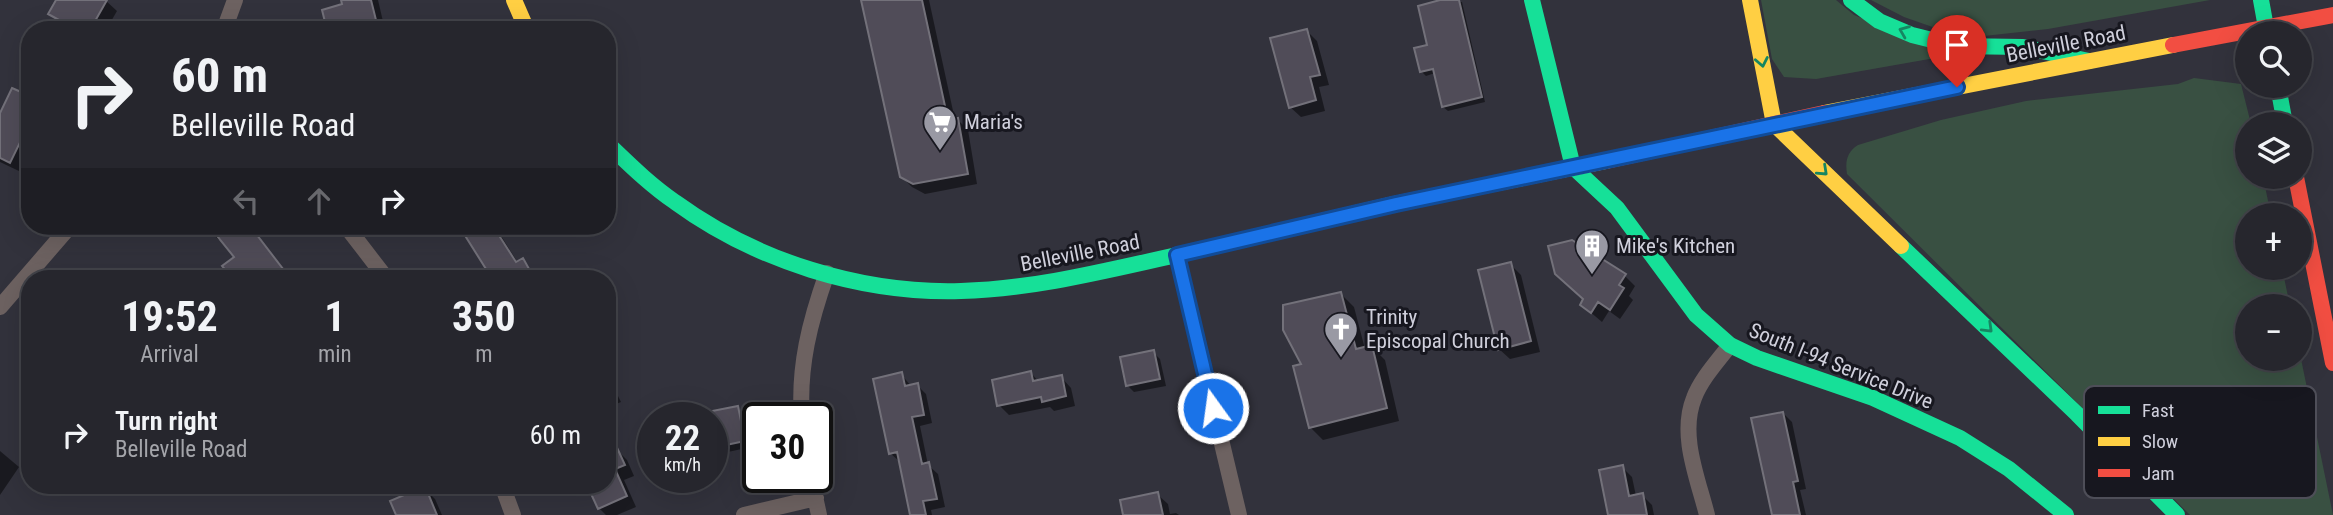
<!DOCTYPE html>
<html lang="en">
<head>
<meta charset="utf-8">
<style>
	body { margin:0; font-family:"Roboto Condensed",sans-serif; background:#2e2e35; color:#f1f3f6; height:100vh; display:flex; flex-direction:column; font-size:26px; white-space:nowrap }
	* { box-sizing:border-box; margin:0 }
	p { font-size:23px; color:#a4a5aa }
	.icon { flex:none; width:38px; height:38px; fill:none; stroke:currentColor; stroke-width:2; stroke-linecap:round; stroke-linejoin:round }
	.map { position:relative; flex:1; overflow:hidden }
	.side { position:absolute; left:21px; top:270px; width:595px; height:224px; display:flex; flex-direction:column; background:#26262d; border-radius:28px; box-shadow:0 7px 28px #0002,0 0 0 2px #424349 }
	.side>* { flex:none }
	.top-card { position:absolute; left:21px; top:21px; width:595px; height:214px; border-radius:28px; box-shadow:0 7px 28px #0002,0 0 0 2px #424349; background:#26262d; color:#f1f3f6; overflow:hidden }
	.tools { position:absolute; left:2235px; top:21px; display:grid; gap:14px }
	.tools a { display:grid; place-items:center; width:77px; height:77px; border-radius:50%; background:#26262d; box-shadow:0 7px 28px #0002,0 0 0 2px #424349; font-size:35px }
	.speed { position:absolute; left:637px; top:402px; display:flex; gap:14px; font-size:35px; font-weight:700; text-align:center }
	.speed>* { display:grid; place-content:center; width:91px; height:91px; border-radius:50%; background:#26262d; box-shadow:0 7px 28px #0002,0 0 0 2px #424349; line-height:1 }
	.speed small { font-size:18px; font-weight:400 }
	.speed .limit { border:4px solid #111; border-radius:10px; background:#fff; color:#111 }
	.pin { position:absolute; display:grid; place-items:center; width:60px; height:60px; color:#fff; margin:-72px -30px; border-radius:50% 50% 50% 0; rotate:-45deg; box-shadow:0 0 7px #0007 }
	.pin .icon { rotate:45deg }
	.me { position:absolute; width:77px; margin:-38px; rotate:346deg; stroke-linejoin:round; filter:drop-shadow(0 0 5px #0008) }
	.turn { display:flex; align-items:center; gap:24px; height:147px; padding:0 35px; font-size:32px }
	.turn .icon { width:91px; height:91px; stroke-width:2.5 }
	.turn b { display:block; font-size:49px; line-height:60px }
	.lanes { display:flex; align-items:center; height:66px; padding:0 35px; background:#0003; justify-content:center; gap:35px; direction:ltr }
	.lanes .off { opacity:.35 }
	.eta { display:flex; justify-content:space-evenly; align-items:center; height:119px; text-align:center }
	.eta b { font-size:42px; font-weight:700; line-height:49px }
	ul { padding:0; list-style:none }
	li { display:flex; align-items:center; gap:21px; height:91px; padding:0 35px }
	li div { flex:1 }
	li b { display:block; font-size:26px }
	li em { font-style:normal }
	.map>svg:first-child { display:block }
	.green { fill:#395042 }
	.shadow { fill:#0007 }
	.building { fill:#504c58; stroke:#73717a; stroke-width:2 }
	.lines { fill:none; stroke-linecap:round; stroke-linejoin:round }
	.street { stroke:#6d6261; stroke-width:16 }
	.fast { stroke:#16e098; stroke-width:16 }
	.slow { stroke:#ffcf43; stroke-width:16 }
	.jam { stroke:#f24e42; stroke-width:16 }
	.jam-bridge { stroke:#f24e42; stroke-width:16 }
	.oneway { stroke:#168662 }
	.route-casing { stroke:#114b97; stroke-width:18 }
	.route { stroke:#1a73e8; stroke-width:12 }
	.labels { text-anchor:middle; dominant-baseline:central; stroke-width:6; stroke-linejoin:round; paint-order:stroke }
	.street-label { font-size:21px; fill:#d0d0dc; stroke:#17171f }
	.poi-label { font-size:21px; fill:#d0d0dc; stroke:#17171f; text-anchor:start }
	.key { fill:#17171f; stroke:#4e4e58; stroke-width:2 }
	.key-label { font-size:19px; fill:#d0d0dc }
</style>
</head>
<body>
<div class="map">
<svg width="2333" height="515" viewBox="0 0 2333 515">
	<rect width="100%" height="100%" fill="#32323c"/>
	<!-- green -->
	<path class="green" d="M1761,0H1836L1854,15L1952,55L1816,79L1784,77L1772,59Z
		M1871,0H2210L2048,29L1984,36L1944,31L1904,17Z
		M2194,78L2241,84L2251,124H2247V177H2263L2271,215H2247V268H2282L2290,306H2247V359H2300V354L2333,515H2190L1847,174C1845,161 1847,152 1858,145L1941,120L2026,101L2178,84Z"/>
	<!-- shadow -->
	<path class="shadow" d="M58,0H105L117,11L106,30H55L59,22L50,13Z
		M343,0H378L385,30H329L344,6Z
		M863,0H929L955,120H958L968,130L977,184L925,194L912,187L901,176Z
		M1447,0L1462,2L1485,102L1448,111L1443,107L1435,73L1426,76L1421,71Z
		M1307,31L1317,41L1329,85L1319,87L1325,111L1301,117L1290,107Z
		M30,98V153L21,172L0,162V118Z
		M204,226H246L250,228L291,278H235L225,266L236,258L221,238L219,240Z
		M461,226H495L518,263L522,260L537,278H493Z
		M1572,242L1625,276L1635,286L1629,296L1633,300L1620,319L1609,311L1602,322L1582,305L1585,300Z
		M1510,264L1521,275L1540,352L1510,359L1499,349Z
		M549,273L555,278H539Z
		M1341,294L1354,307L1365,349L1372,347L1385,360L1399,421L1323,440L1310,427L1304,365Z
		M1153,352L1160,359L1166,386L1134,392L1127,385Z
		M1031,373L1039,382L1061,377L1071,388L1075,406L1054,411L1050,407L1009,415L999,405Z
		M607,374L621,402L607,408Z
		M901,374L911,386L917,385L926,394L932,423L920,426L928,465L938,474L945,507L931,510L932,515H912L900,462L890,453Z
		M30,398V418L21,409Z
		M737,408L744,415L751,447L714,455L712,418H700V416Z
		M1783,413L1792,422L1806,489L1800,490L1806,515H1773Z
		M616,449L627,460L634,476L624,480L636,507L617,515H606L599,508L589,485H607Z
		M0,451L19,467L0,495Z
		M1622,467L1632,477L1636,496L1642,495L1652,505L1654,515H1610Z
		M424,488L435,499L442,515H398Z
		M1157,494L1168,504L1170,514L1176,513L1179,515H1125Z"/>
	<!-- building -->
	<path class="building" d="M56,0H107L90,30H53L59,20L48,14Z
		M341,0H371L377,24L354,30H327L322,10L342,4Z
		M861,0H922L948,120L958,118L968,174L913,184L900,177Z
		M1440,0H1459L1482,97L1442,107L1433,69L1420,72L1414,48L1427,45L1418,6Z
		M1307,29L1320,75L1310,77L1316,100L1289,108L1270,38Z
		M12,88L30,96V122L10,163L0,158V113Z
		M209,226H250L290,278H232L222,266L234,257Z
		M459,226H493L516,262L523,258L534,278H488L491,277Z
		M1572,240L1626,274L1619,285L1624,288L1610,310L1598,302L1591,313L1580,305L1583,299L1555,274L1548,246Z
		M1511,262L1531,341L1498,350L1478,270Z
		M1341,292L1356,349L1372,345L1387,408L1309,428L1293,366L1301,364L1283,330V305Z
		M1154,350L1160,379L1126,386L1120,357Z
		M1031,371L1033,381L1062,375L1066,396L1042,402L1041,397L997,406L992,380Z
		M902,372L905,386L918,383L924,415L912,417L922,464L929,462L937,499L923,501L926,515H910L897,452L889,454L873,379Z
		M738,406L745,441L712,448V411Z
		M1783,412L1798,481L1793,482L1800,515H1772L1751,418Z
		M607,426L625,465L615,469L627,496L598,509L587,485H607Z
		M1623,465L1629,496L1643,493L1647,515H1608L1599,470Z
		M425,486L437,515H396L390,501Z
		M1158,492L1163,515H1123L1120,500Z"/>
	<g class="lines">
		<!-- street -->
		<path class="street" d="M224,30L235,0
			M346,226L386,278
			M1177,255L1239,515
			M0,307L70,226
			M802,418C798,367 810,321 827,273
			M811,478L819,515
			M502,485L513,515
			M744,515L816,498
			M1707,515C1698,479 1679,435 1694,398C1701,379 1718,361 1730,345"/>
		<!-- fast -->
		<path class="fast" d="M1532,0L1573,167L1617,208L1696,315L1730,345L1757,358L1873,398L1960,438L2009,469L2066,515
			M1851,0L1879,21L1912,35L1956,46L2023,47L2089,61
			M2261,0L2267,33
			M2278,86L2285,124
			M607,143C629,164 650,185 675,202C756,261 861,294 961,291C1037,289 1112,269 1186,253
			M1901,246L2077,414L2177,515"/>
		<!-- slow -->
		<path class="slow" d="M514,0L527,30
			M1750,0L1774,124L1901,246
			M1824,113L2173,45
			M1186,253L1394,204L1606,161"/>
		<!-- jam -->
		<path class="jam" d="M1606,161L1824,113
			M2296,177L2333,363"/>
		<!-- jam-bridge -->
		<path class="jam-bridge" d="M2173,45L2333,15"/>
	</g>
	<!-- one-way arrows -->
	<defs><path id="oneway-chevron" d="M-2-3.5L2.5 0L-2 3.5" fill="none" stroke-width="1.6" stroke-linecap="round" stroke-linejoin="round" transform="scale(1.75)"/></defs>
	<g class="oneway">
		<use href="#oneway-chevron" transform="translate(1904 31) rotate(-158)"/>
		<use href="#oneway-chevron" transform="translate(1762 62) rotate(79)"/>
		<use href="#oneway-chevron" transform="translate(1823 171) rotate(43)"/>
		<use href="#oneway-chevron" transform="translate(1988 328) rotate(44)"/>
	</g>
	<g class="lines">
		<!-- route casing -->
		<g class="route-casing">
			<path id="route" d="M1213,408L1177,255L1396,204L1957,87"/>
		</g>
		<!-- route -->
		<use href="#route" class="route"/>
	</g>
	<!-- icons -->
	<defs>
		<g id="supermarket-pin" transform="scale(1.75)"><path d="M0 17L-7.5 6A9.5 9.5 0 1 1 7.5 6Z" fill="#9999a4" stroke="#17171f"/><path d="M-6-5.5h2.5l.6 2H6L4.5 2H-2.5L-4.4-4H-6ZM-1.5 3.2a1.3 1.3 0 1 0 .1 0ZM3 3.2a1.3 1.3 0 1 0 .1 0Z" fill="#fff"/></g>
		<g id="building-pin" transform="scale(1.75)"><path d="M0 17L-7.5 6A9.5 9.5 0 1 1 7.5 6Z" fill="#9999a4" stroke="#17171f"/><path d="M-4-6H4V6H1V3H-1V6H-4ZM-2.5-4.3h1.7v1.8h-1.7ZM.8-4.3h1.7v1.8H.8ZM-2.5-1h1.7V.8h-1.7ZM.8-1h1.7V.8H.8Z" fill="#fff"/></g>
		<g id="church-pin" transform="scale(1.75)"><path d="M0 17L-7.5 6A9.5 9.5 0 1 1 7.5 6Z" fill="#9999a4" stroke="#17171f"/><path d="M-1.2-6h2.4v3.5h3.3v2.4h-3.3V6h-2.4V-.1h-3.3v-2.4h3.3Z" fill="#fff"/></g>
	</defs>
	<g fill-rule="evenodd">
		<use href="#supermarket-pin" x="940" y="122"/>
		<use href="#building-pin" x="1592" y="246"/>
		<use href="#church-pin" x="1341" y="329"/>
	</g>
	<g class="labels">
		<!-- street labels -->
		<g class="street-label">
			<text transform="translate(2066 44) rotate(-11)">Belleville Road</text>
			<text transform="translate(1080 253) rotate(-11)">Belleville Road</text>
			<text transform="translate(1841 366) rotate(22)">South I-94 Service Drive</text>
		</g>
		<!-- poi labels -->
		<g class="poi-label">
			<text x="964" y="122">Maria's</text>
			<text x="1616" y="246">Mike's Kitchen</text>
			<text x="1366" y="317">Trinity<tspan x="1366" dy="24">Episcopal Church</tspan></text>
		</g>
	</g>
	<!-- legend -->
	<rect x="2084" y="386" width="232" height="112" rx="10" class="key"/>
	<rect x="2098" y="406" width="32" height="8" fill="#16e098"/>
	<rect x="2098" y="437" width="32" height="9" fill="#ffcf43"/>
	<rect x="2098" y="469" width="32" height="8" fill="#f24e42"/>
	<g class="key-label">
		<text x="2142" y="417">Fast</text>
		<text x="2142" y="448">Slow</text>
		<text x="2142" y="480">Jam</text>
	</g>
</svg>
<div class="tools">
<a><svg class="icon" aria-label="search" viewBox="0 0 24 24"><circle cx="10" cy="10" r="6"/><path d="M15 15l6 6"/></svg></a>
<a><svg class="icon" aria-label="layers" viewBox="0 0 24 24"><path d="M12 4l9 5-9 5-9-5zM3 14l9 5 9-5"/></svg></a>
<a>+</a>
<a>−</a>
</div>
<div class="speed"><div>22<small>km/h</small></div><div class="limit">30</div></div>
<div class="pin" style="left:1957px;top:87px;background:#d93025"><svg class="icon" aria-label="arrive" viewBox="0 0 24 24"><path d="M6 21V4h12l-3 4 3 4H6"/></svg></div>
<svg class="me" style="left:1213px;top:408px" viewBox="-20 -20 40 40"><circle r="17" fill="#1a73e8" stroke="#fff" stroke-width="3"/><path d="M0-11L8 9 0 5-8 9z" fill="#fff"/></svg>
<div class="top-card">
<div class="turn"><svg class="icon" aria-label="right" viewBox="0 0 24 24"><path d="M7 20v-9h11M14 6l5 5-5 5"/></svg><div><b>60 m</b>Belleville Road</div></div>
<div class="lanes"><svg class="icon off" aria-label="left" viewBox="0 0 24 24"><path d="M17 20v-9H6M10 6l-5 5 5 5"/></svg><svg class="icon off" aria-label="ahead" viewBox="0 0 24 24"><path d="M12 20V5M6 11l6-6 6 6"/></svg><svg class="icon" aria-label="right" viewBox="0 0 24 24"><path d="M7 20v-9h11M14 6l5 5-5 5"/></svg></div>
</div>
<section class="side">
<div class="eta">
<div><b>19:52</b><p>Arrival</p></div>
<div><b>1</b><p>min</p></div>
<div><b>350</b><p>m</p></div>
</div>
<ul>
<li><svg class="icon" aria-label="right" viewBox="0 0 24 24"><path d="M7 20v-9h11M14 6l5 5-5 5"/></svg><div><b>Turn right</b><p>Belleville Road</p></div><em>60 m</em></li>
</ul>
</section>
</div>
</body>
</html>
